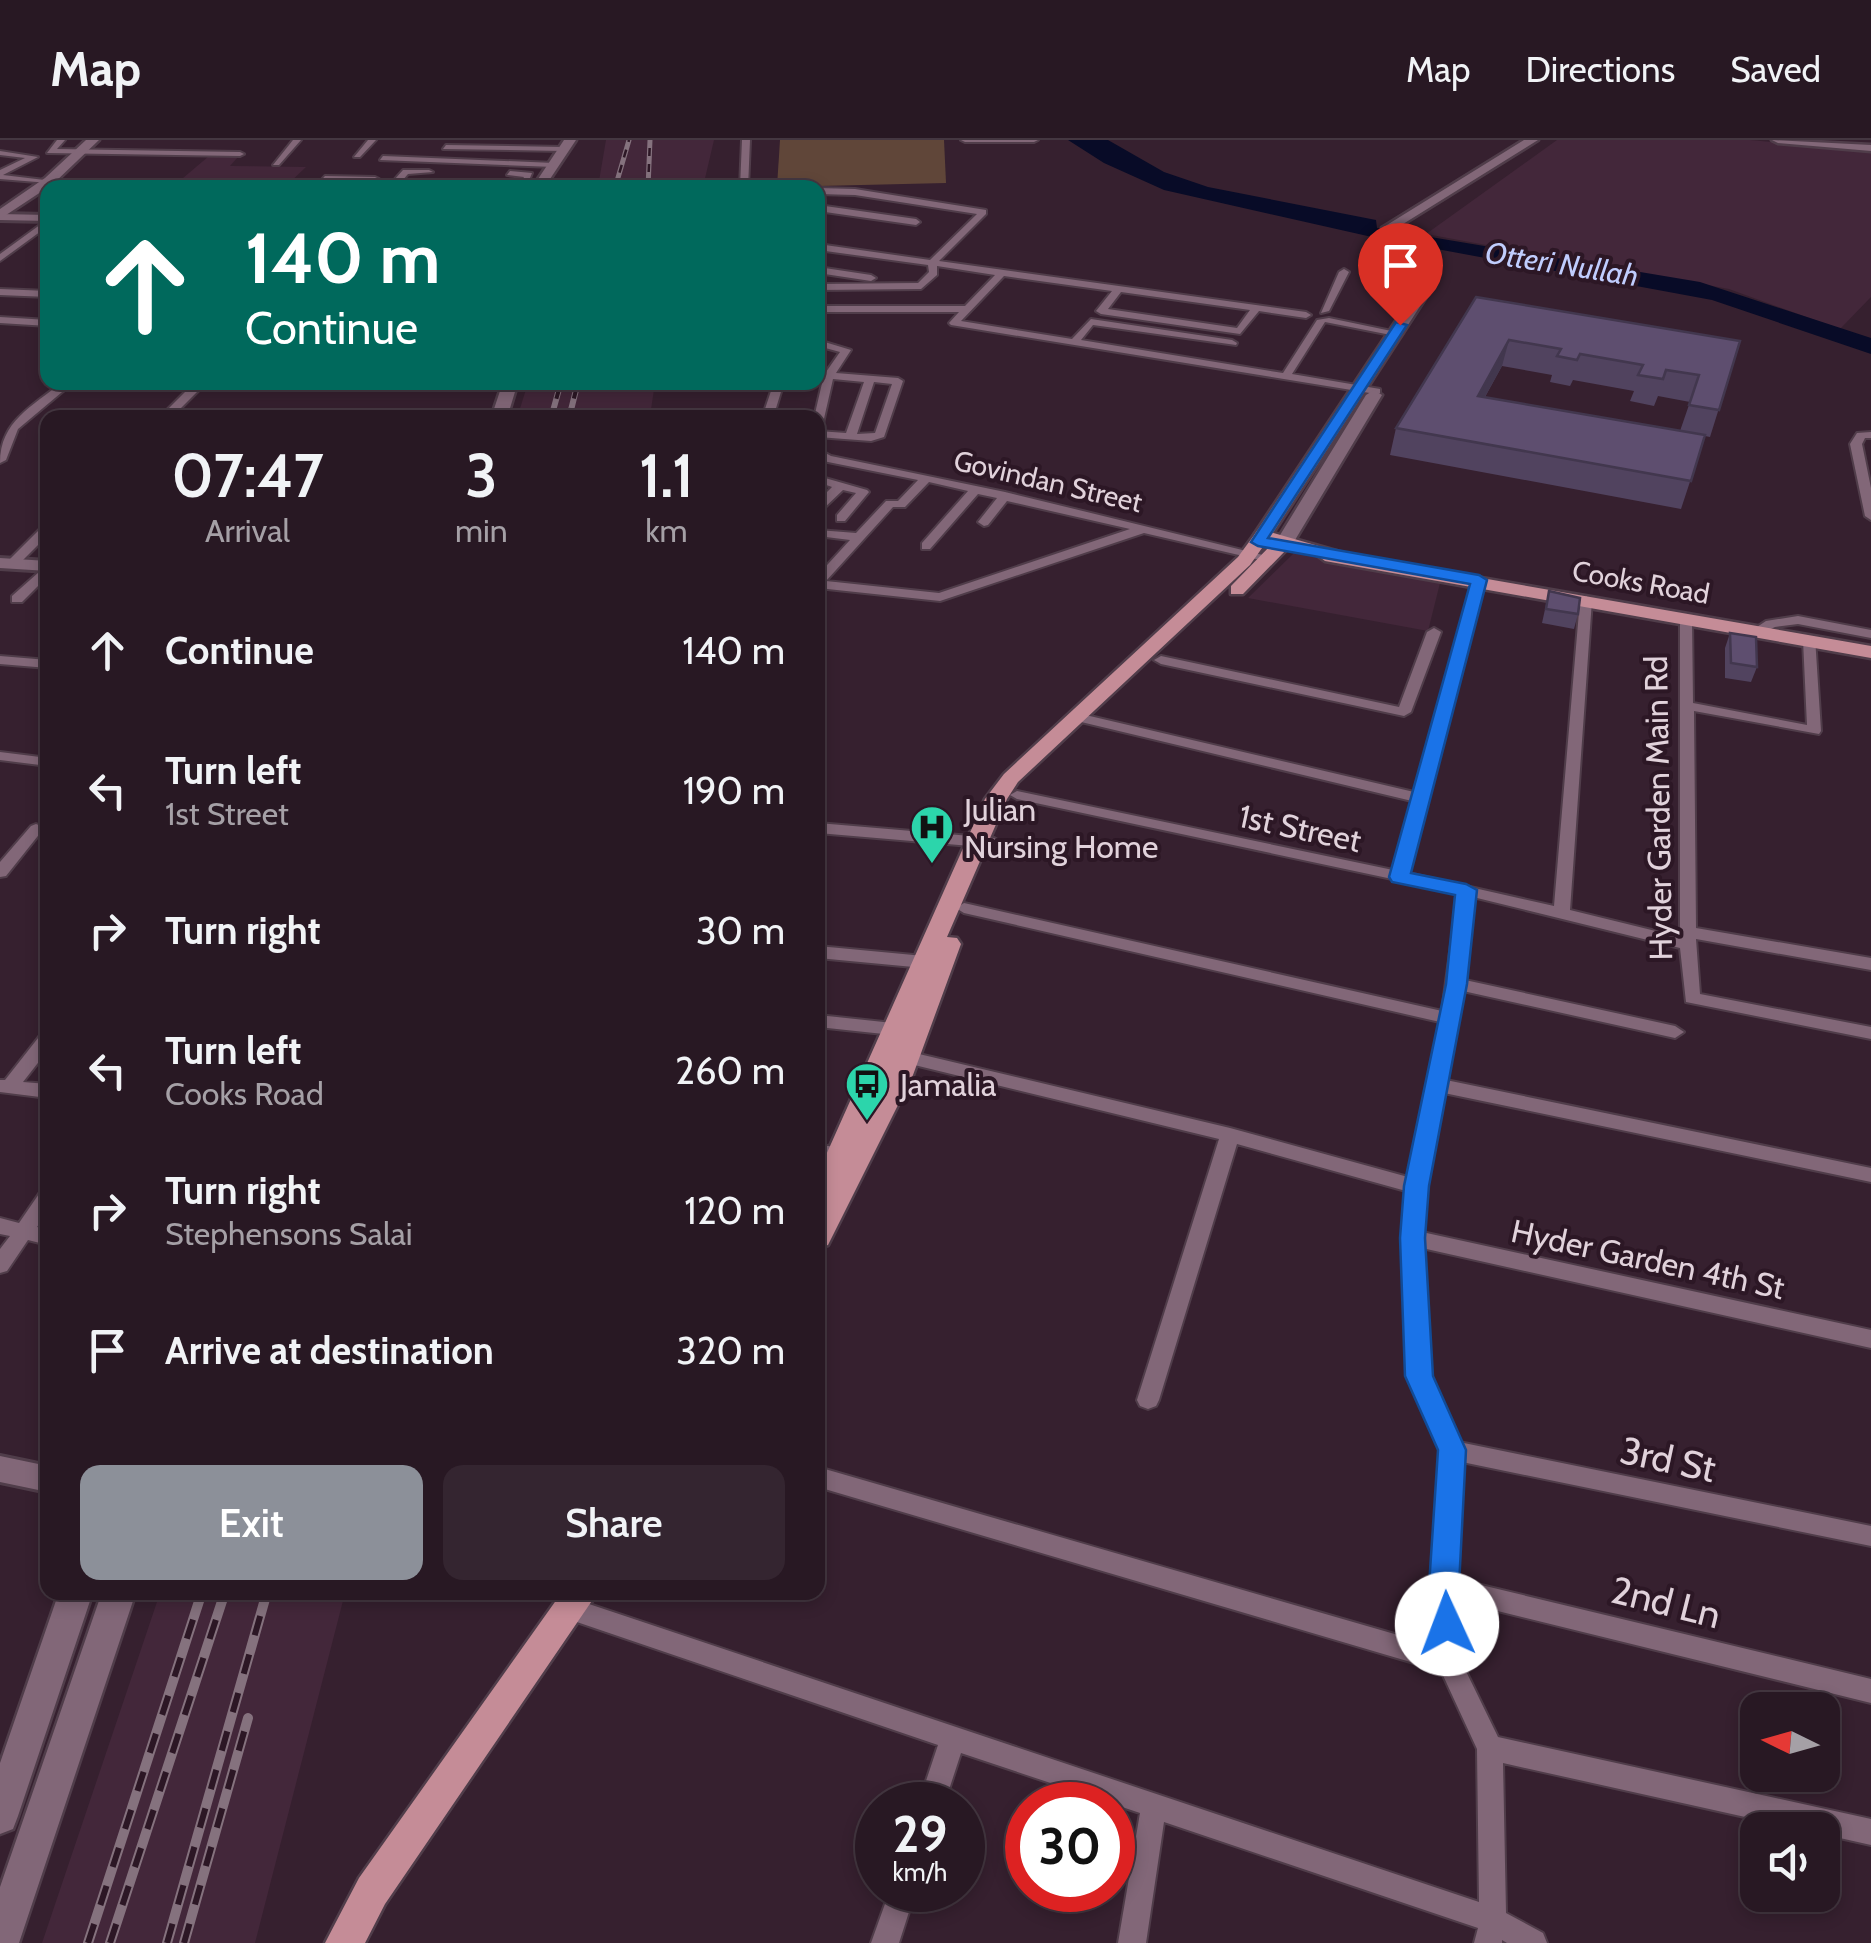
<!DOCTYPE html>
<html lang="en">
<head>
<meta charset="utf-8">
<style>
	body { margin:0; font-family:Cabin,sans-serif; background:#342530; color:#f1f3f6; height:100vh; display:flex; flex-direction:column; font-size:38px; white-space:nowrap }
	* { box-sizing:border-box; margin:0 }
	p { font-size:32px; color:#a5a0a6 }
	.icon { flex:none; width:55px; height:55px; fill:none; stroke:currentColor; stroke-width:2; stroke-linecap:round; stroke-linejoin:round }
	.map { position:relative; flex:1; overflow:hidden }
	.drawer { position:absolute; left:40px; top:270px; width:785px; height:1190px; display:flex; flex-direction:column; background:#281823; border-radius:20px; box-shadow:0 5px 15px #0003,0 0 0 2px #443741 }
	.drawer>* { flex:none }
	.banner { position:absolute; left:40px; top:40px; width:785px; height:210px; border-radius:20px; box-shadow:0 5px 15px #0003,0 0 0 2px #443741; background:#00695c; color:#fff; overflow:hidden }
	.needle { width:65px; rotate:275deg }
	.controls { position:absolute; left:1740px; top:1552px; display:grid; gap:20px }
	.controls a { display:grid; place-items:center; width:100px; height:100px; border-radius:20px; background:#281823; box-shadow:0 5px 15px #0003,0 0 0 2px #443741; font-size:50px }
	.speed { position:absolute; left:855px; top:1642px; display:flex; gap:20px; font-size:50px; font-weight:700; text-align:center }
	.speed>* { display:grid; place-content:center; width:130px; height:130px; border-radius:50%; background:#281823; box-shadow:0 5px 15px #0003,0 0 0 2px #443741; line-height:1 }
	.speed small { font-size:25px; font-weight:400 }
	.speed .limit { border:15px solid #d22; background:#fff; color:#111 }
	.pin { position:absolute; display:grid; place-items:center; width:85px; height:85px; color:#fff; margin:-102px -42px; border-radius:50% 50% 50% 0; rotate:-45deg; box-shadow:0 0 10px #0007 }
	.pin .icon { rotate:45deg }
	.me { position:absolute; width:110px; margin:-55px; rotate:358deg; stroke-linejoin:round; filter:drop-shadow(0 0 8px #0008) }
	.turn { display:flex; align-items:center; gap:35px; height:210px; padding:0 40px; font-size:45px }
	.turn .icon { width:130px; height:130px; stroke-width:2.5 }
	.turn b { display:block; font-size:70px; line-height:85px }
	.eta { display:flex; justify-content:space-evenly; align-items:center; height:170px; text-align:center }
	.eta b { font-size:60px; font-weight:600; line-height:70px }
	.primary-button { display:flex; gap:20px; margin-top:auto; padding:20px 40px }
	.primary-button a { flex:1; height:115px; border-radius:20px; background:#8c9099; color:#fff; font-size:40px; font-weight:600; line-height:115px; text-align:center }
	.primary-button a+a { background:#342530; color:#f1f3f6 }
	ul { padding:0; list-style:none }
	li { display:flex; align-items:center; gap:30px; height:140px; padding:0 40px }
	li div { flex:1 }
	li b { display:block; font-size:38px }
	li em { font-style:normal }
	header { display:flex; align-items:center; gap:60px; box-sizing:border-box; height:140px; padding:0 50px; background:#281823; border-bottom:2px solid #443741 }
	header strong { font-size:48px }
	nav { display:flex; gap:55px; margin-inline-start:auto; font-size:35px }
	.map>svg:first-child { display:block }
	.built { fill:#43273a }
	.green { fill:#604639 }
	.water { fill:#080b27 }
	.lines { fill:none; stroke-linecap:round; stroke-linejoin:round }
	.minor-casing { stroke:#503d4a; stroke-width:4 }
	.tertiary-casing { stroke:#503d4a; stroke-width:6 }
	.secondary-casing { stroke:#503d4a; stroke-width:5 }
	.primary-casing { stroke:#503d4a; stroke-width:5 }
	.minor { fill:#826778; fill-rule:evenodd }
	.tertiary { fill:#826778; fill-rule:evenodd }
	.secondary { fill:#826778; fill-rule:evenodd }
	.primary { fill:#c58c97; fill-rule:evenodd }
	.rail-far2-casing { stroke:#85727e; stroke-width:5 }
	.rail-far1-casing { stroke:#85727e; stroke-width:6 }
	.rail-casing { stroke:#85727e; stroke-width:10 }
	.rail-far2 { stroke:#2c1725; stroke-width:2.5; stroke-dasharray:8; stroke-linecap:butt }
	.rail-far1 { stroke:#2c1725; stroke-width:4; stroke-dasharray:10; stroke-linecap:butt }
	.rail { stroke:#2c1725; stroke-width:6; stroke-dasharray:20; stroke-linecap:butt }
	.wall { fill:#51435f; fill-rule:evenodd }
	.shaded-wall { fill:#42374e }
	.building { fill:#5e4e6f; stroke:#42374e; stroke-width:2.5 }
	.route { fill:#1a73e8; stroke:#114b97; stroke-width:2.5 }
	.labels { text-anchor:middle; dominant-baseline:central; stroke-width:8; stroke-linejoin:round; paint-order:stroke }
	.far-street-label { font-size:28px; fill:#e1d2db; stroke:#2c1725 }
	.far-water-label { font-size:30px; font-style:italic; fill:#c0cdfe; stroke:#2c1725 }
	.street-label { font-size:32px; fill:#e1d2db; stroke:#2c1725 }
	.poi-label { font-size:32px; fill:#e1d2db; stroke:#2c1725; text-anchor:start }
	.near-street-label { font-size:38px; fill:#e1d2db; stroke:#2c1725 }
</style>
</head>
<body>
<header>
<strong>Map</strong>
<nav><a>Map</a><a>Directions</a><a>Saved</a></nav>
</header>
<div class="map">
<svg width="1871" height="1803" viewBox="0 0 1871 1803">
	<rect width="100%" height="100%" fill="#36202f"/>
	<!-- built -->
	<path class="built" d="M606,0H714L703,47H598Z
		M1557,0H1750L1871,11V157L1840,189L1729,149L1426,94Z
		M209,16L238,17L230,26L306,27L285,47L187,48L190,44H176Z
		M528,243H655L650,276L517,278Z
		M1294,413L1441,439L1428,491L1248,458Z
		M160,1453H345L255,1803H42Z"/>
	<!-- green -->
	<path class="green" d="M780,0H944L946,43L777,47Z"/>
	<!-- water -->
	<path class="water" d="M1068,0H1108L1164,32L1208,47L1376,80L1377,88L1700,142L1871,198V214L1712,160L1372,97L1164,50L1104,23Z"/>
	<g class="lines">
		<!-- minor casing -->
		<g class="minor-casing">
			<path id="minor" d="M57,0H65L57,9L240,12L244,14L240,16L47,13Z
				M293,0H301L279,25H273Z
				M368,0H376L360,17H354Z
				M742,0H750L748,48H740Z
				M961,0H1038L1034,2H965Z
				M446,5L564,7L568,9L564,11L443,9Z
				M0,11L38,17L3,35L53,41L49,43L0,39V30L25,18L0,15Z
				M383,16L554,23L558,25L554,27L380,20Z
				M403,30H429L433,32L408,34L396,48H387Z
				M510,31L532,33L526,48H518L524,37L507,35Z
				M325,36L375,37L379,39L375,41H330L323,48H314Z
				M431,43L482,44L486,47L428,48Z
				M818,48L855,49L986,70V74L939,121L1306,172L1311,175L1306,178L1259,171L1240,194L1101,174L1096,171L1112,151L1004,136L961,181L1072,199L1091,179L1232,200L1237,203L1236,205L1093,185L1081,200L1283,233L1317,180L1329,178L1401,193L1396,196L1325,182L1292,234L1380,249V253L1376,254L951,185L949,183L959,172H818V166H965L995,135L937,126V135L921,149L818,150V144L918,143L929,132L928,125L818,110V104L930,120L977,74L855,55L818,54ZM1121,152L1250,170L1237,188L1108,169Z
				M818,65L916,79L920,82L916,85L818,71Z
				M48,79V86L0,121V114Z
				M818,127L871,135L876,138L871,141L818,133Z
				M1344,129L1349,132L1329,171L1321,173L1339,132Z
				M0,149L48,151V157L0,155Z
				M0,177L48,180V186L0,183Z
				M818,200L851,210L836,233L898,238L903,241L884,297L871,301L818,297V291L846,293L864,242L833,239L823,283L818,286V278H814L823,239L818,238V232H826L840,212L818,206ZM874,242L892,244L875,293L857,294Z
				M62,242H74L18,289L6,320L0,323C0,281 32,267 62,242Z
				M195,242H207L171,278H159Z
				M699,242H709L707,250H699Z
				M774,242H784L773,278H762Z
				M1871,292V298H1865L1862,304L1871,348V380L1865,376L1850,304L1857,293Z
				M818,309L831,316L1005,352L1275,418L1269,422L1144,393L940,461L818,448V435L850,400L818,396V390L856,393L886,361H898L918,340L823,321L818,317ZM929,342L968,351L922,403V409H930L978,354L997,358L978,382L984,386L988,385L1007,361L1130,389L939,453L826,441L893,367H905Z
				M818,336L867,350L869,352L845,381H837V375L856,353L843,350L822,370H818V361L832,347L818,342Z
				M44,385H48V395L16,427H8V421Z
				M48,424V436L22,462H12V456Z
				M1479,436L1485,440L1408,733L1554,766L1580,460L1586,456L1592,460L1570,770L1680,797V478L1686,474L1692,478L1693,563L1807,585L1803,500L1810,496L1815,497L1821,591L1819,594L1694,571L1696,788L1871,818V830L1696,799L1700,854L1871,887V899L1686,862L1680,808L1473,757L1465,840L1675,886L1684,892L1675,898L1463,851L1446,940L1871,1028V1042L1444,953L1426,1046L1422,1092L1871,1190V1208L1422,1108L1430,1236L1459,1302L1871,1386V1406L1462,1322L1456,1439L1871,1539V1563L1457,1461L1461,1521L1498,1597L1871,1679V1705L1822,1694V1690H1803L1503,1623L1506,1773L1543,1793L1547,1803H1507L1502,1800V1803H1474L1478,1788L1164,1682L1146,1803H1118L1140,1673L961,1613L944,1665H918L938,1605L571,1480L563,1477L559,1469L563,1461L571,1458L1479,1762L1477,1609L1441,1531L818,1347V1327L1436,1506L1432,1447L1441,1310L1408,1236L1402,1098L1406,1051L1237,1004L1159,1260L1156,1266L1148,1269L1140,1266L1137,1260L1219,999L898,921L889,915L898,909L1230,988L1408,1037L1440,882L964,773L956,768L964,763L1442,871L1458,753L1017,659L1010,655L1017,651L1393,730L1412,661L1077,581L1070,577L1077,573L1414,652L1473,440Z
				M1798,476L1871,490V498L1798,484L1775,487L1758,495L1751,491L1766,481Z
				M1434,488L1441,492L1411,572L1404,576L1161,524L1154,520L1161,516L1399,567L1427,492Z
				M0,516L48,520V528L0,524Z
				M0,612L48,618V626L0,620Z
				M818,683L994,698L1002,703L994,708L818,693Z
				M36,684L41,686L44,689L41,692L6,736L0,737V722L31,686Z
				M818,806L924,816L932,822L924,828L818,818Z
				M818,875L893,883L902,889L893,895L818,887Z
				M48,891V910L23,942L48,944V958L0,952V940H5L42,893Z
				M818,1005L848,1008L850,1013L848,1018L818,1019Z
				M48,1049V1072L37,1087L48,1089V1105L28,1100L7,1131L0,1133V1109L10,1096L0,1094V1078L19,1083L41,1051Z
				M890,1750H916L899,1803H871Z"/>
		</g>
		<!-- tertiary casing -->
		<g class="tertiary-casing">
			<path id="tertiary" d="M0,74L48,75V81L0,80Z
				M0,418L48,421V431L0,428Z
				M0,1316L48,1326V1352L0,1342Z"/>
		</g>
		<!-- secondary casing -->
		<g class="secondary-casing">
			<path id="secondary" d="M86,0H99L53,44L0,79V69L45,38Z
				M564,0H576L544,48H532Z
				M1524,0H1538L1395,89L1399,107L1430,141V151L1269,399H1257L1254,395L1416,151V142L1387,108L1382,88Z
				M1772,0L1871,5V11L1778,3Z
				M503,242H518L507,278H491Z
				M1374,250L1382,255L1295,400L1280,404L1277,400L1366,255Z
				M59,1452H93L18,1676L13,1689L0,1694V1623Z
				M102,1452H136L19,1803H0V1747Z"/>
		</g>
		<!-- primary casing -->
		<g class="primary-casing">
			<path id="primary" d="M1263,390L1350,415L1871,506V518L1325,421L1317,415L1289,407L1243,454H1231V446L1273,403L1267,401L1250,425L1018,642L1007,659L947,797L957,798L961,804L913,935L828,1105L818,1108V1033L985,659L1004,634L1238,417L1257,391Z
				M562,1452H598L385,1764L365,1803H325L359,1738Z"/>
		</g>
		<!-- minor -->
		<use href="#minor" class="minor"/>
		<!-- tertiary -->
		<use href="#tertiary" class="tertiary"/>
		<!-- secondary -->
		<use href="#secondary" class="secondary"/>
		<!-- primary -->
		<use href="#primary" class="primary"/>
		<!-- rail-far2 casing -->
		<g class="rail-far2-casing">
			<path id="rail-far2" d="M615,48L629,0
				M648,48L650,0"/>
		</g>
		<!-- rail-far1 casing -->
		<g class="rail-far1-casing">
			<path id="rail-far1" d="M551,278L561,242
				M569,278L578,242"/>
		</g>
		<!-- rail casing -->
		<g class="rail-casing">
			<path id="rail" d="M88,1803L202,1452
				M110,1803L225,1452
				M167,1803L267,1452
				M184,1803L248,1578"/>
		</g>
		<!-- rail-far2 -->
		<use href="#rail-far2" class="rail-far2"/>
		<!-- rail-far1 -->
		<use href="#rail-far1" class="rail-far1"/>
		<!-- rail -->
		<use href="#rail" class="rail"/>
	</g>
	<!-- wall -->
	<path class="wall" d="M1476,157L1740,201L1710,297L1705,296L1681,369L1390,315L1396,288ZM1502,226L1552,235L1550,242L1570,246L1573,240L1634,251L1630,261L1654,266L1658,256L1690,262L1680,291L1485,257Z
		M1549,451L1578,474L1574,489L1542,483Z
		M1730,493L1757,527L1751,542L1725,538V508Z"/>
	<!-- shaded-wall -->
	<path class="shaded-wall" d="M1509,200L1502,226L1471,282L1478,256Z"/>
	<!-- building -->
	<path class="building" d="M1476,157L1740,201L1719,270L1689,265L1699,235L1666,230L1663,239L1638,235L1643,225L1580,214L1577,220L1557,216L1561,209L1509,200L1478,256L1705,295L1691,341L1396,288Z
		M1549,451L1580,458L1578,474L1546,469Z
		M1730,493L1756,497L1757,527L1731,523Z"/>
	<!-- route -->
	<path class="route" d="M1396,182L1407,185L1268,398L1479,435L1487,440L1411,733L1466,744L1477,750L1467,844L1429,1046L1425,1098L1433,1236L1466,1310L1459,1446L1462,1484L1458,1495L1447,1499L1436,1495L1431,1484L1429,1446L1438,1310L1405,1236L1400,1098L1404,1046L1446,844L1455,755L1392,742L1389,737L1470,444L1258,406L1251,402Z"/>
	<!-- icons -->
	<defs>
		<g id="hospital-pin" transform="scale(2.25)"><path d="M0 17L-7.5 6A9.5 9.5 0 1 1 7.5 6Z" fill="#2cd5ab" stroke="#2c1725"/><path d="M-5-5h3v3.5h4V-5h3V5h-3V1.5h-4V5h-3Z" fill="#111"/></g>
		<g id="bus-pin" transform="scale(2.25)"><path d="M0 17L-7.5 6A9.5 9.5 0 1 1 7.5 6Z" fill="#2cd5ab" stroke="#2c1725"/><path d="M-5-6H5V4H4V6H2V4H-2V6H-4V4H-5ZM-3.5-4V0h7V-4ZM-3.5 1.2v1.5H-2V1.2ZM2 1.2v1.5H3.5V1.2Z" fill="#111"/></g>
	</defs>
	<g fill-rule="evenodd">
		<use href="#hospital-pin" x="932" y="687"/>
		<use href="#bus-pin" x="867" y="944"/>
	</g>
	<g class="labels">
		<!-- far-street labels -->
		<g class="far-street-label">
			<text transform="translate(1048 341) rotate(13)">Govindan Street</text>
			<text transform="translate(1641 442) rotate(10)">Cooks Road</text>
		</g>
		<!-- far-water labels -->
		<g class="far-water-label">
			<text transform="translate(1562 124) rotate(9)">Otteri Nullah</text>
		</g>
		<!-- street labels -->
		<g class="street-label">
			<text transform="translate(1658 668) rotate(-91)">Hyder Garden Main Rd</text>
			<text transform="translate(1300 688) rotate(12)">1st Street</text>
			<text transform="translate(1648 1119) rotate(12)">Hyder Garden 4th St</text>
		</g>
		<!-- poi labels -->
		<g class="poi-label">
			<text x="964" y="669">Julian<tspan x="964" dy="37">Nursing Home</tspan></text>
			<text x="900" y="944">Jamalia</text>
		</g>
		<!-- near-street labels -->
		<g class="near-street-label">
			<text transform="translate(1668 1319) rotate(12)">3rd St</text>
			<text transform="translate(1666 1462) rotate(14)">2nd Ln</text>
		</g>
	</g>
</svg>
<div class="controls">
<a><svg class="needle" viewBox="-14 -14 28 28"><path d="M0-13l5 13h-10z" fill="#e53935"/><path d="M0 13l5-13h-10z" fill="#a5a0a6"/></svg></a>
<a><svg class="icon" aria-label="sound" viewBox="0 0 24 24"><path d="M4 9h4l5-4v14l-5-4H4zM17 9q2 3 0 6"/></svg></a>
</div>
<div class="speed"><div>29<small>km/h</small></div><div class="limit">30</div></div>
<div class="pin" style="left:1400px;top:185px;background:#d93025"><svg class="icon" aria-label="arrive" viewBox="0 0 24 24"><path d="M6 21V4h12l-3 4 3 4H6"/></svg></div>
<svg class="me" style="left:1447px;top:1484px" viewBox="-20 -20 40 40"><circle r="19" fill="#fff"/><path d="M0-13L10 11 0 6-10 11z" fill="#1a73e8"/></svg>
<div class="banner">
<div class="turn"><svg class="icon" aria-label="ahead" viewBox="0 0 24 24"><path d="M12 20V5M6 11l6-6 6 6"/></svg><div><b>140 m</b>Continue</div></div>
</div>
<section class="drawer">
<div class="eta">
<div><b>07:47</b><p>Arrival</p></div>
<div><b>3</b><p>min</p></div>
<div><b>1.1</b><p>km</p></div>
</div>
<ul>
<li><svg class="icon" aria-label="ahead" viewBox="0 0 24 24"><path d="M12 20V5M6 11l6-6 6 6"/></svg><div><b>Continue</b></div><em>140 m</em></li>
<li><svg class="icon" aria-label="left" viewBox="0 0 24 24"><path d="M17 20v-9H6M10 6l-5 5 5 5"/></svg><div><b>Turn left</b><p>1st Street</p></div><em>190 m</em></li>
<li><svg class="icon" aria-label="right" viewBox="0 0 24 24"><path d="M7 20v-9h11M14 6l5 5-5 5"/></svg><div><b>Turn right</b></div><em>30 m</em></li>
<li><svg class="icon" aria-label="left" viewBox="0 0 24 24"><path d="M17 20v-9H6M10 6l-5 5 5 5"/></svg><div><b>Turn left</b><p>Cooks Road</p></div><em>260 m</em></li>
<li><svg class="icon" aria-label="right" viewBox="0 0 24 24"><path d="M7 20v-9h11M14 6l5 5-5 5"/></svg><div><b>Turn right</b><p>Stephensons Salai</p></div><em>120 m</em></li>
<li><svg class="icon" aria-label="arrive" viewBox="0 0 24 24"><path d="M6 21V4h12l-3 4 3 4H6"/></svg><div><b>Arrive at destination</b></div><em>320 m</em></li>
</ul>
<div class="primary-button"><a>Exit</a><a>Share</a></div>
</section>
</div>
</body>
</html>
